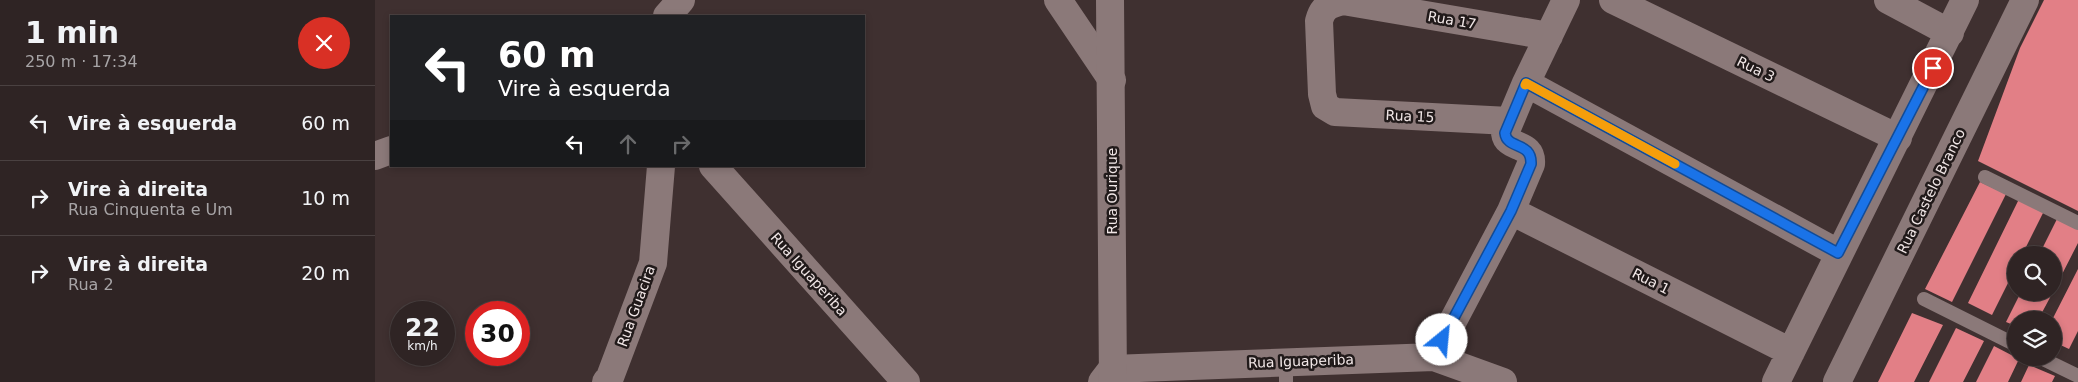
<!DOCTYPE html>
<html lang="pt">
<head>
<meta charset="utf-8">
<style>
	body { margin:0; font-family:"DejaVu Sans",sans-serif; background:#3b3031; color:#f1f3f6; height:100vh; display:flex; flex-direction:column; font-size:19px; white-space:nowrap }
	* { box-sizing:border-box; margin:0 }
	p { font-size:16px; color:#a7a4a6 }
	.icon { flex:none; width:28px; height:28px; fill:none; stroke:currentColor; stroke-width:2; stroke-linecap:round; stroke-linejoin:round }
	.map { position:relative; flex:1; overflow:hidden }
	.sheet { display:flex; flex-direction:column; background:#2f2424; width:375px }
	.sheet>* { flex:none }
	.guide { position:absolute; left:15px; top:15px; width:475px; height:152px; border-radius:0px; box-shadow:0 2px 8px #0003,0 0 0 1px #4a4141; background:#202124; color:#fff; overflow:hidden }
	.tools { position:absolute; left:1632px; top:246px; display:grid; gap:10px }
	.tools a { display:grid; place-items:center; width:55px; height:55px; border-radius:50%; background:#2f2424; box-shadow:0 2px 8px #0003,0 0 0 1px #4a4141; font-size:25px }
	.speed { position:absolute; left:15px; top:301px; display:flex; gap:10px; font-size:25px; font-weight:700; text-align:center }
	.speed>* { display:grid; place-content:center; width:65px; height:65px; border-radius:50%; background:#2f2424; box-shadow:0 2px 8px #0003,0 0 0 1px #4a4141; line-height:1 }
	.speed small { font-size:12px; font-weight:400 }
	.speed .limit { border:8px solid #d22; background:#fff; color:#111 }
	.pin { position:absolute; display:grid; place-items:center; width:42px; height:42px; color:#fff; margin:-21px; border:2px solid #fff; border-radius:50%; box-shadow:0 1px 5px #0007 }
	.me { position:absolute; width:55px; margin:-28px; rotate:28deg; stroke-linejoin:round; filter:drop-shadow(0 0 4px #0008) }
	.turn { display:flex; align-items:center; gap:18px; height:105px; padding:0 25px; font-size:22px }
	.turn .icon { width:65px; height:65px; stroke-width:2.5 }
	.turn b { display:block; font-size:35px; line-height:42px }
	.lanes { display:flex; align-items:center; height:48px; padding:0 25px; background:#0003; justify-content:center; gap:25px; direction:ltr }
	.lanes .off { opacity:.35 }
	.round { display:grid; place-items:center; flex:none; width:52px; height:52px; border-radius:26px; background:#3b3031 }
	.head { display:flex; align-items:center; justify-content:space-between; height:85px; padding:0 25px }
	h1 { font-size:30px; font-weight:800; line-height:38px }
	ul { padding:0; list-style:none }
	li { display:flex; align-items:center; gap:15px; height:75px; padding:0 25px; border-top:1px solid #4a4141 }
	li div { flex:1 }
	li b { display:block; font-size:19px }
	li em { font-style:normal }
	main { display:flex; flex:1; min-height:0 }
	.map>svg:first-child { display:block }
	.building { fill:#e27f86 }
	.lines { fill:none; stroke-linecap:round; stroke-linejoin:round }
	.service { stroke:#8b7979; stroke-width:14 }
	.minor { stroke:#8b7979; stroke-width:28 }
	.tertiary { stroke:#8b7979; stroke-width:28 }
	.route-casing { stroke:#114b97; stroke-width:12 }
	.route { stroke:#1a73e8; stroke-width:9 }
	.slow { stroke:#f59e0b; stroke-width:9 }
	.labels { text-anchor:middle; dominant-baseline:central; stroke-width:5; stroke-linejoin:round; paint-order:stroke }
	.street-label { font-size:14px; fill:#f0e6e6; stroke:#211a1a }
</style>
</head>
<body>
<main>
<section class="sheet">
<div class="head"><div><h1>1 min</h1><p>250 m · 17:34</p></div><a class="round" style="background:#d93025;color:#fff"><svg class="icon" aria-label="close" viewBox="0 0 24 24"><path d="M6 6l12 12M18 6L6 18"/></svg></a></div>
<ul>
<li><svg class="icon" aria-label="left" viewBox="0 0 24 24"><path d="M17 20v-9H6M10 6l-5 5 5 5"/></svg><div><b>Vire à esquerda</b></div><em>60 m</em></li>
<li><svg class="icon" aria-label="right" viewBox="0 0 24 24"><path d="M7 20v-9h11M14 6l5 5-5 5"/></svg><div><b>Vire à direita</b><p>Rua Cinquenta e Um</p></div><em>10 m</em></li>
<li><svg class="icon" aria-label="right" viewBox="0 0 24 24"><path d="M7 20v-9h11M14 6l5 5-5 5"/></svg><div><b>Vire à direita</b><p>Rua 2</p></div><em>20 m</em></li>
</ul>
</section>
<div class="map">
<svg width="1703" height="382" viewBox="0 0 1703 382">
	<rect width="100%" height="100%" fill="#3f3030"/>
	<!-- building -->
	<path class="building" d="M1669,0H1703V211L1603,161L1645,48Z
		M1605,182L1631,194L1577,302L1550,289Z
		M1644,199L1669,211L1647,255H1641V267L1617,315L1593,303Z
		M1683,217L1703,229V243L1679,290V255H1664Z
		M1703,269V331L1694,349L1679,342L1677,320Z
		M1646,292H1678L1663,320H1641V326L1631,322Z
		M1537,313L1568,325L1539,382H1503Z
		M1581,328L1609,341L1588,382H1554Z
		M1619,346L1644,359L1633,382H1601Z
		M1654,365L1680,376L1677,382H1646Z"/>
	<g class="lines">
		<!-- service -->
		<path class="service" d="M1610,177L1703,223
			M1549,299L1641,345
			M1666,358L1703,376
			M911,362V382"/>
		<!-- minor -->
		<path class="minor" d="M683,0L737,80
			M1238,0L1523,138
			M1513,0L1575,33
			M292,16L306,0
			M1151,83L1463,253
			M1134,121L960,112L950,106L947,94L944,21C948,6 954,5 968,1L1174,36
			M0,156L16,150
			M338,166L531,382
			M1136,211L1416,352
			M1059,357L1136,211L1156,164C1158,141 1132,150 1130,133L1151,83L1191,0
			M231,382L235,377L278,263L286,166
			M727,382L737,369L1059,357L1128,382
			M1401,382L1590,0
			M1462,382L1650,0"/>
		<!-- tertiary -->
		<path class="tertiary" d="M735,0L738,382"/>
	</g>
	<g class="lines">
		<!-- route casing -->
		<g class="route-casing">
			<path id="route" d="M1067,340L1136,211L1156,164C1157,141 1132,150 1130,133L1151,83L1463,253L1558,68"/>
		</g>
		<!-- route -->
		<use href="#route" class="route"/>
		<!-- slow -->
		<path class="slow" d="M1150,85L1151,83L1300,164"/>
	</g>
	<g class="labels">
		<!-- street labels -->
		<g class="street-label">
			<text transform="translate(1077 20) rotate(10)">Rua 17</text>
			<text transform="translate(1381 69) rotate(26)">Rua 3</text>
			<text transform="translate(1035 116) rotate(3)">Rua 15</text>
			<text transform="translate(737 191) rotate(-90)">Rua Ourique</text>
			<text transform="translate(1556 191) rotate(-64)">Rua Castelo Branco</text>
			<text transform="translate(434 274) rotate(48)">Rua Iguaperiba</text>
			<text transform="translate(1276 281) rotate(27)">Rua 1</text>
			<text transform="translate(261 306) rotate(-70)">Rua Guacira</text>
			<text transform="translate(926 361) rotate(-2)">Rua Iguaperiba</text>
		</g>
	</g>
</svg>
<div class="tools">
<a><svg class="icon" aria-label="search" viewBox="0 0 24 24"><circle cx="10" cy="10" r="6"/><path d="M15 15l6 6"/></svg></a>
<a><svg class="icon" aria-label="layers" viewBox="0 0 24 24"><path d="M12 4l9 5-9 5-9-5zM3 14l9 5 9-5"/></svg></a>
</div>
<div class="speed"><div>22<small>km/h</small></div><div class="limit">30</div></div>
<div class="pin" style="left:1558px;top:68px;background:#d93025"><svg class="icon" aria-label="arrive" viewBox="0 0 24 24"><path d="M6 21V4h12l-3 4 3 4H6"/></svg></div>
<svg class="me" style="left:1067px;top:340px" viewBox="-20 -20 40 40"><circle r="19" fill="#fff"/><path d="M0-13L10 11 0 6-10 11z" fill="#1a73e8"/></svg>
<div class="guide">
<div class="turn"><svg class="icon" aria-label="left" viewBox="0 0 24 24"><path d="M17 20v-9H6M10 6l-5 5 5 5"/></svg><div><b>60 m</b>Vire à esquerda</div></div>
<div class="lanes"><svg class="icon" aria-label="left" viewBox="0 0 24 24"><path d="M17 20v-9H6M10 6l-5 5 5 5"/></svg><svg class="icon off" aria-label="ahead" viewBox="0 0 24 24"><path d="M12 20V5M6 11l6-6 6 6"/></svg><svg class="icon off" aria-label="right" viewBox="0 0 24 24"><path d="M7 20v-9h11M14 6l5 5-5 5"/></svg></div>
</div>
</div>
</main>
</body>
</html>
